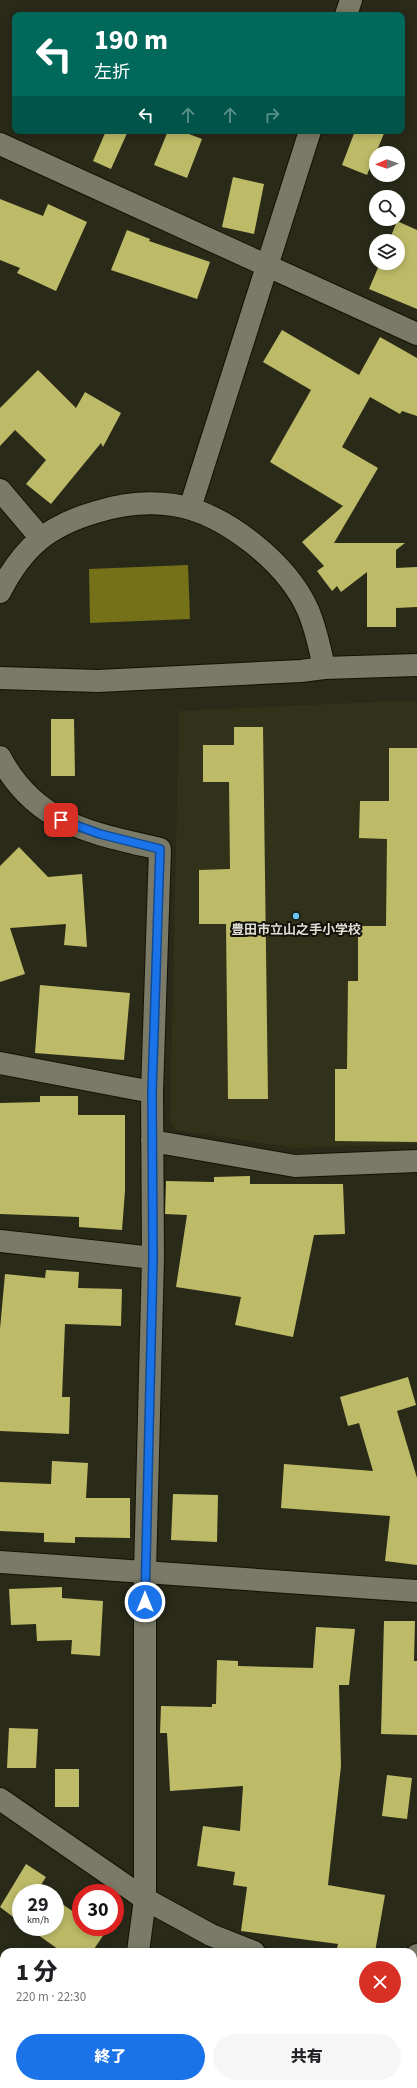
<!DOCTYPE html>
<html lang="ja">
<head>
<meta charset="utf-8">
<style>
	body { margin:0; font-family:"Source Sans 3","Noto Sans JP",sans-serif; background:#f6f6f6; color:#202124; height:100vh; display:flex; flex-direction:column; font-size:15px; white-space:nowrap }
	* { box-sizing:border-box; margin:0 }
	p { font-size:13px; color:#757577 }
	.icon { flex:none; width:22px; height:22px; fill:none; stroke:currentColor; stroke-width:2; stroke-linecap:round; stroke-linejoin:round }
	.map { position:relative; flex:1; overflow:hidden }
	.sheet { position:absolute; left:0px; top:1948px; width:417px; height:140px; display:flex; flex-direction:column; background:#fff; border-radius:12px 12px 0 0; box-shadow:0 2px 10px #0003 }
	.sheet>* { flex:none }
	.top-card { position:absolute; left:12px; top:12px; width:393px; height:122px; border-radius:8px; box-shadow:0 2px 10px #0003; background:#00695c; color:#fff; overflow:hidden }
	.needle { width:26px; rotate:268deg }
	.tools { position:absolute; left:369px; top:146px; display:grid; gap:8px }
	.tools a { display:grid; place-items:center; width:36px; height:36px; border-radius:50%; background:#fff; box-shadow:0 2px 10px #0003; font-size:20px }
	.speed { position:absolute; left:12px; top:1884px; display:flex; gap:8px; font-size:20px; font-weight:700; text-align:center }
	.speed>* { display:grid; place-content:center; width:52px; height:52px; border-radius:50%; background:#fff; box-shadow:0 2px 10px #0003; line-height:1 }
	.speed small { font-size:10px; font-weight:400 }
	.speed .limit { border:6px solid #d22; background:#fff; color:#111 }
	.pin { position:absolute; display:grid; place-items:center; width:34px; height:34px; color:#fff; margin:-17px; border-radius:8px; box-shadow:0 2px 6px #0006 }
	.me { position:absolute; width:44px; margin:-22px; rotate:0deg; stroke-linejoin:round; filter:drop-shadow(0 0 3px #0008) }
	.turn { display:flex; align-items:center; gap:14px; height:84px; padding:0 16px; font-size:18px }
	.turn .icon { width:52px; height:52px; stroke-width:2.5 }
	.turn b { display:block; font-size:28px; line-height:34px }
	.lanes { display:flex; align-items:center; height:38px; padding:0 16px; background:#0003; justify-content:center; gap:20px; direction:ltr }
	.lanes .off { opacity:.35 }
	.round { display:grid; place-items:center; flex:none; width:42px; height:42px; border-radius:21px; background:#f6f6f6 }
	.headline { display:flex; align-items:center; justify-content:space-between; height:68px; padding:0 16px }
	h1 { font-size:24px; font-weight:800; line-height:30px }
	.primary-button { display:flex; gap:8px; margin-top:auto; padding:8px 16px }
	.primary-button a { flex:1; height:46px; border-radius:24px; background:#1a73e8; color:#fff; font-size:16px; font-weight:800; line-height:46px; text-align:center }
	.primary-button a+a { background:#f6f6f6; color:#202124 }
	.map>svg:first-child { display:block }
	.built { fill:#32321a }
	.water { fill:#757119 }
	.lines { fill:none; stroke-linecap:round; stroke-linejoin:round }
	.stream { stroke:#757119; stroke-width:8 }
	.building { fill:#bebb68 }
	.minor-casing { stroke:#131204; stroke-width:24 }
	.tertiary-casing { stroke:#131204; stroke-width:24 }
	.minor { stroke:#7a7a67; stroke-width:22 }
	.tertiary { stroke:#7a7a67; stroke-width:22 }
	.route-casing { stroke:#114b97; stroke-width:10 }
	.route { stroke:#1a73e8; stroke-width:7 }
	.poi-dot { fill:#68c4f0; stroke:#12120b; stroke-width:1.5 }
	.labels { text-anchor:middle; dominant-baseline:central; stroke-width:4; stroke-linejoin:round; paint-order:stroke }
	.poi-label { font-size:13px; font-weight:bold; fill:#dfdfd5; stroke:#12120b }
</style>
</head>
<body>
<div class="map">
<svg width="417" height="2088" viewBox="0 0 417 2088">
	<rect width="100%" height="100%" fill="#2a2a19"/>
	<!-- built -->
	<path class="built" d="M396,701L417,702V1144L295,1148L176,1130L170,1120L179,711Z"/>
	<!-- water -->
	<path class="water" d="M188,565L190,619L90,623L89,569Z"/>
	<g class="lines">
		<!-- stream -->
		<path class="stream" d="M0,1984L4,1987
			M142,2084L148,2088"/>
	</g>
	<!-- building -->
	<path class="building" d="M106,131H128L111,169L93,161Z
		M168,131H181L202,139L187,178L154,165Z
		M355,131H385L367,175L342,165Z
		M233,177L264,184L254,234L222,227Z
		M0,199L43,216L48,204L87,222L56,291L17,273L20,268L0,260Z
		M397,221L417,230V309L369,289L380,263H398V241H389Z
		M127,230L150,239L149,241L210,262L197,299L111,270Z
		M282,330L359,375L380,337L417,358V416L402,411L400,414L370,397L342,447L378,468L334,543H405L396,550V568L417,567V607L396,608V627H367V572L341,592L337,586L332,591L317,571L324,566L302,542L343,506L270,462L311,390L263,362Z
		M38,370L76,408L85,392L121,413L103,447L101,443L51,504L26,484L46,460L15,430L0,446V408Z
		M51,719H74L75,776H51Z
		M234,727H263L268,1099H228L226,924H199V870L230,869L229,782H203V745H234Z
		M389,748H417V1142L335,1141V1069H347L348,981H358V926H386L387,839L359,838L360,801H389Z
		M19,847L48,877L82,874L87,947L64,945L66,924L10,928L25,974L0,982V866Z
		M40,985L130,993L124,1060L35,1053Z
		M40,1096H78V1115H125V1191L122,1230L79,1227V1217L0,1214V1103L40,1102Z
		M250,1176V1184H343L345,1234L314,1235L293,1337L235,1325L241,1297L176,1287L187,1215L165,1214L166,1181L214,1182V1177Z
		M46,1270L79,1272L78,1288L122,1289L121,1326L65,1324L62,1397H70L69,1434L0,1431V1329L5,1274L45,1278Z
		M408,1377L416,1405L397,1411L417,1478V1565L385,1561L390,1516L281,1508L284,1464L373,1471L359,1423L348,1426L340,1397Z
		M52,1461L88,1463L86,1498H130V1538L75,1537V1543L44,1542V1533L0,1531V1482L51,1484Z
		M173,1494L218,1495L217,1542L171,1540Z
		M62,1587V1598L103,1601L100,1656L71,1654L72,1640L37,1641L36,1624L11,1625L9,1589Z
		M384,1621H415L414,1661H417V1735L381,1734Z
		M316,1627L355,1629L349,1685H339L341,1766L328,1885L385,1895L375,1952H336L338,1944L241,1931L247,1887L233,1885L235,1872L197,1866L203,1826L240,1831L243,1786L170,1791L167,1733H160L161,1706L212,1707V1704H216L217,1660L238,1661V1666L313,1668Z
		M9,1728L38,1729L36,1768H7Z
		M55,1769H79V1807H55Z
		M387,1775L412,1778L407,1819L382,1816Z
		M26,1864L46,1877L39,1888L46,1893H21V1923L0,1907Z
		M55,1899L81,1917V1927H109L92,1952H62L27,1927H55Z
		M115,1905L122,1909L115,1919Z"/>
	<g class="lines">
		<!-- minor casing -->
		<g class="minor-casing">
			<path id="minor" d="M346,15L351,0
				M0,144L417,334
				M0,490L40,537
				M190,508L310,131
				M0,592C23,547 48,526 96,512C122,504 147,501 174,505C225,513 287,563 308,610C316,629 320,648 324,668
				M0,757C36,825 92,833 160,849L152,1092L153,1258L145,1572V1899L138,1952
				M0,1063L152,1092
				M152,1141L295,1166L417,1161
				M0,1241L153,1258
				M0,1799L145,1899L211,1935L254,1952
				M413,1975L417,1955
				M47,2088L51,2084
				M391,2088L393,2084"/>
		</g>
		<!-- tertiary casing -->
		<g class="tertiary-casing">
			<path id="tertiary" d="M0,678L98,681L301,671L324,668L417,665
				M0,1562L417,1591"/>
		</g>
		<!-- minor -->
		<use href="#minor" class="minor"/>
		<!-- tertiary -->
		<use href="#tertiary" class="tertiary"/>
	</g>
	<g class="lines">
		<!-- route casing -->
		<g class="route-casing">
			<path id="route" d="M61,820L100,834L160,849L152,1092L153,1258L145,1602"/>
		</g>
		<!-- route -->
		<use href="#route" class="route"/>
	</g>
	<!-- markers -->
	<circle class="poi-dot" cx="296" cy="916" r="4"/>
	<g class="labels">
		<!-- poi labels -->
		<g class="poi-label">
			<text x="296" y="930">豊田市立山之手小学校</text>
		</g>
	</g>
</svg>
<div class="tools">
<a><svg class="needle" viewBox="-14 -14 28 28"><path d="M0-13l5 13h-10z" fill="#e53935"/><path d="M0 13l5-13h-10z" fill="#757577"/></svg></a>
<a><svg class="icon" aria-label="search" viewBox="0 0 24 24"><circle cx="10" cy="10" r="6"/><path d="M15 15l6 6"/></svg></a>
<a><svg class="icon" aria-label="layers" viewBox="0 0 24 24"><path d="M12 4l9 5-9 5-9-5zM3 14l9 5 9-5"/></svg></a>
</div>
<div class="speed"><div>29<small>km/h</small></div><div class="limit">30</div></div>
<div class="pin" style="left:61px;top:820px;background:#d93025"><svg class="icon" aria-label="arrive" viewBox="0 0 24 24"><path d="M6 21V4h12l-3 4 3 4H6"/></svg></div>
<svg class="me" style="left:145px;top:1602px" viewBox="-20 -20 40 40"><circle r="17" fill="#1a73e8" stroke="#fff" stroke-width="3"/><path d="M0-11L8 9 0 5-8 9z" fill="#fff"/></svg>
<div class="top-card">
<div class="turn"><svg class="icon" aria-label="left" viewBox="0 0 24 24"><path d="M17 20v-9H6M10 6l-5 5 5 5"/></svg><div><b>190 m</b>左折</div></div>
<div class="lanes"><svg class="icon" aria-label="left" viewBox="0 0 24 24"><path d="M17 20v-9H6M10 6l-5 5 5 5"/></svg><svg class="icon off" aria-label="ahead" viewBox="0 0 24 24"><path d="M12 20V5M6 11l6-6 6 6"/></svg><svg class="icon off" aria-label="ahead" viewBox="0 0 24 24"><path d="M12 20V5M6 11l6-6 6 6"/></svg><svg class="icon off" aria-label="right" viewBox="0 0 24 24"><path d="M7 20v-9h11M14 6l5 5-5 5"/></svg></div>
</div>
<section class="sheet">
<div class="headline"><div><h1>1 分</h1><p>220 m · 22:30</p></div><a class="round" style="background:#d93025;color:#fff"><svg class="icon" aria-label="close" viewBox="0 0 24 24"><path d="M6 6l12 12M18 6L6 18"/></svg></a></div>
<div class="primary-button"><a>終了</a><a>共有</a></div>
</section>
</div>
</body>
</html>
